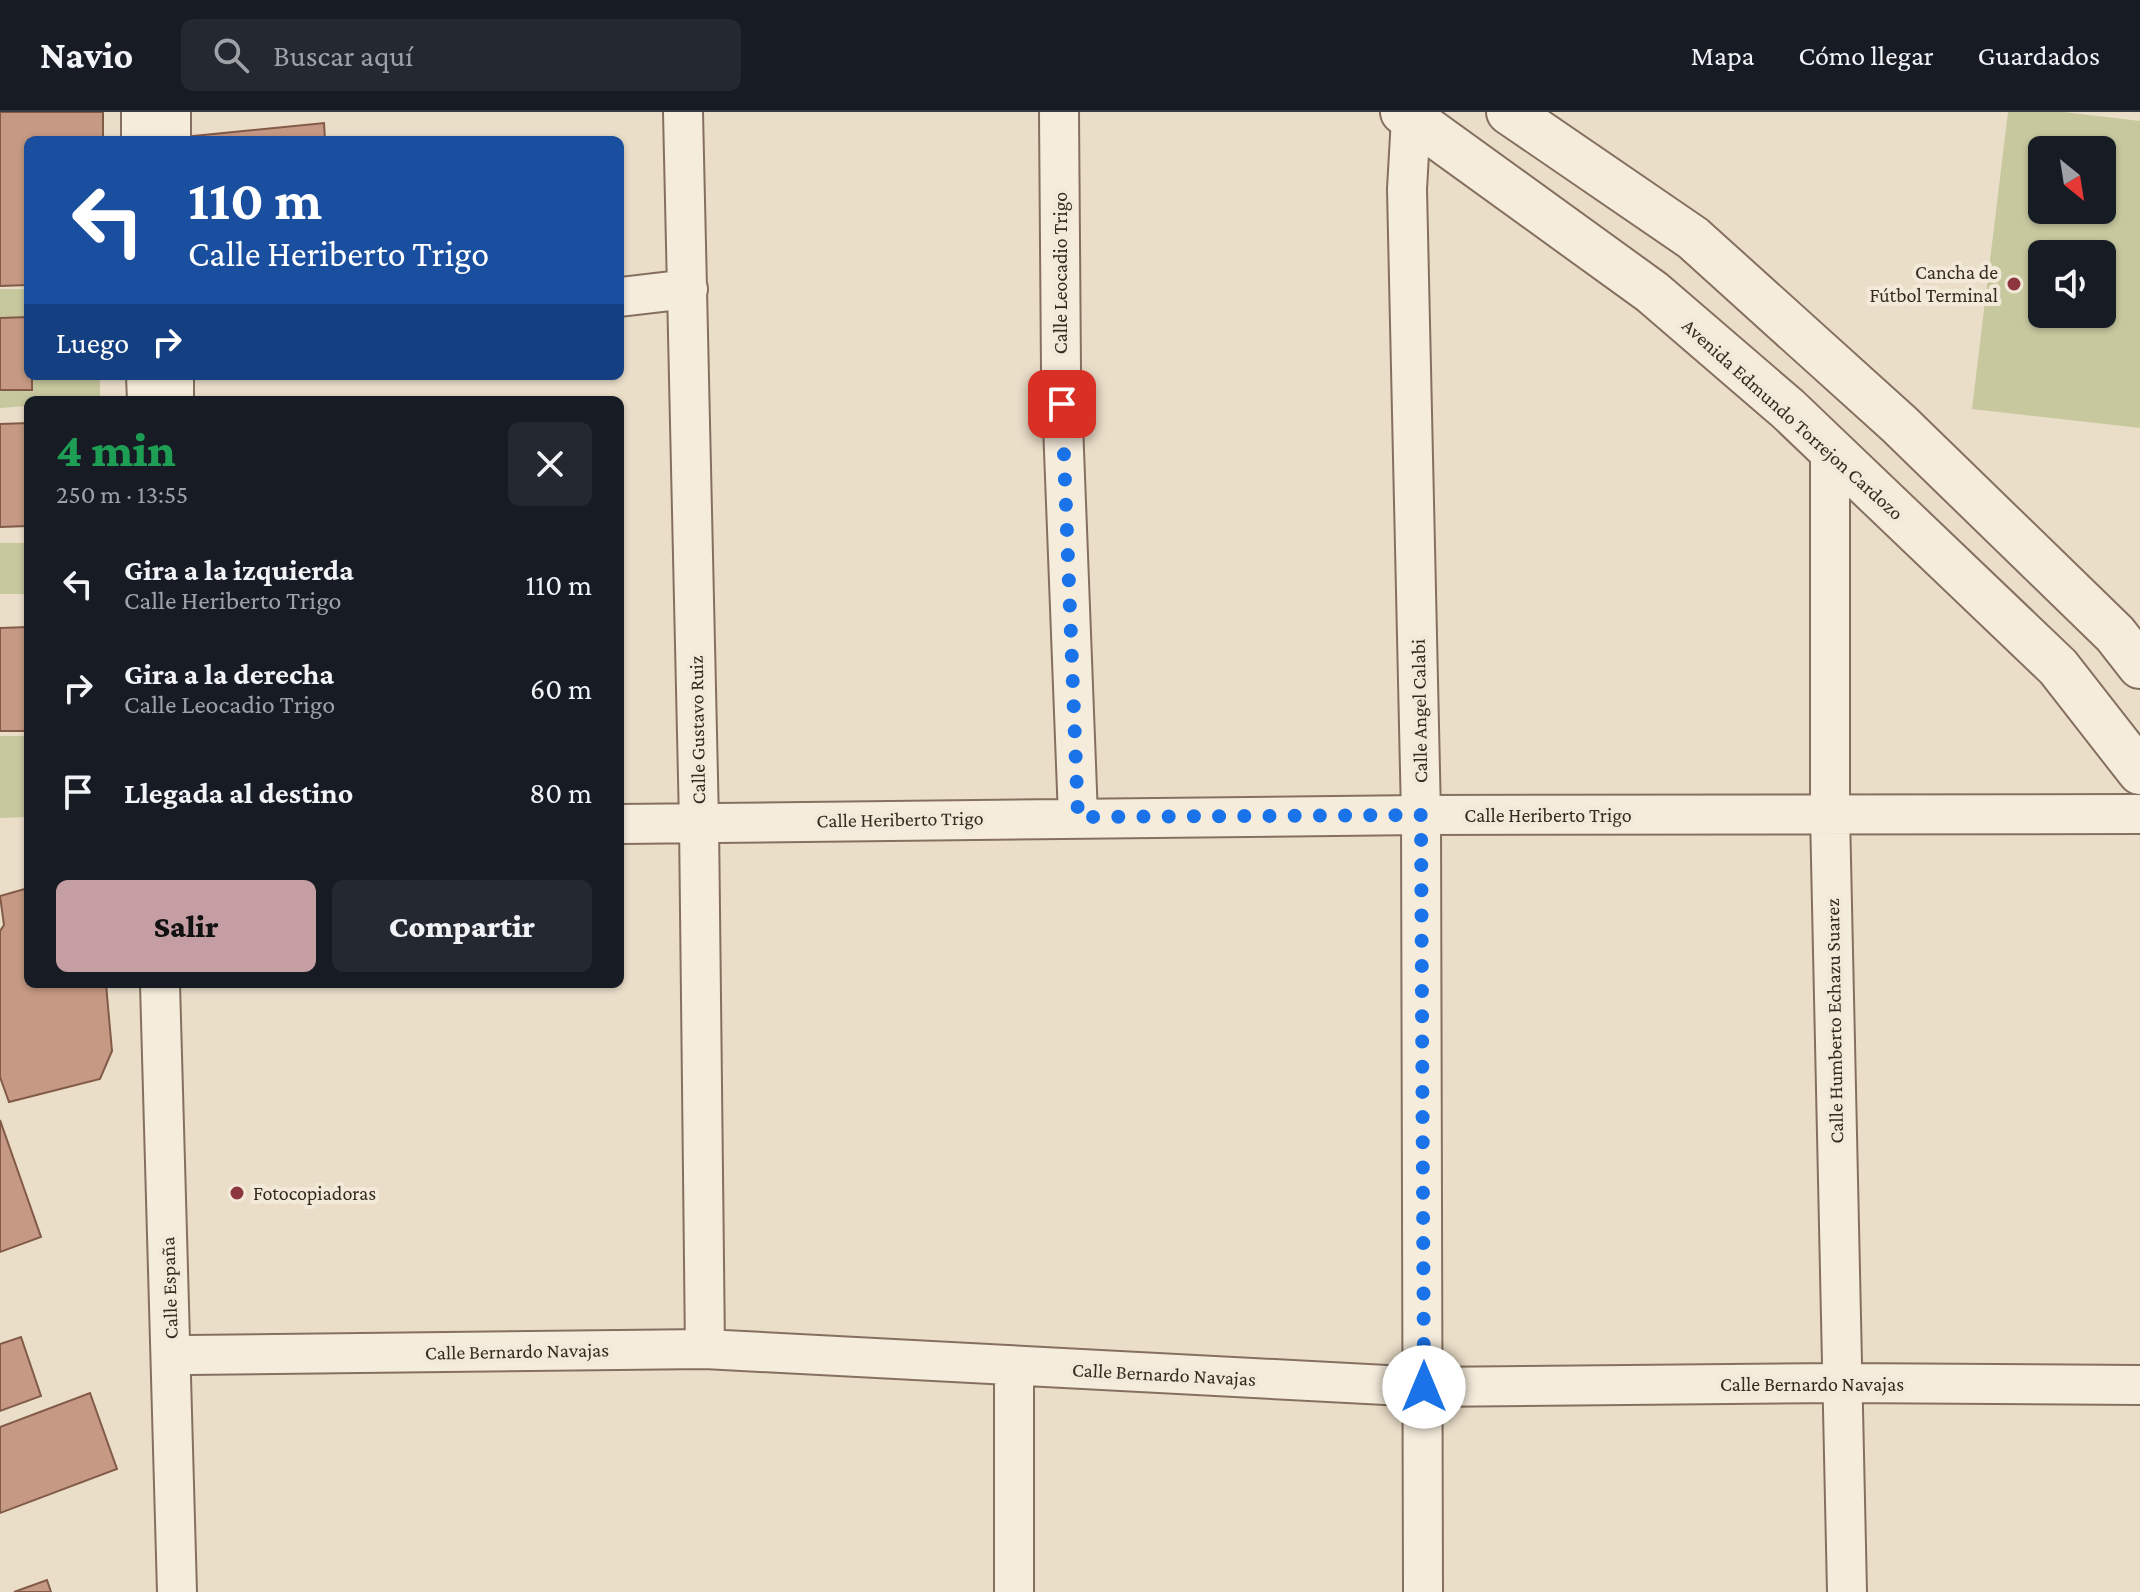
<!DOCTYPE html>
<html lang="es">
<head>
<meta charset="utf-8">
<style>
	body { margin:0; font-family:"Crimson Pro",serif; background:#242831; color:#f1f3f6; height:100vh; display:flex; flex-direction:column; font-size:30px; white-space:nowrap }
	* { box-sizing:border-box; margin:0 }
	p { font-size:26px; color:#9ea1a6 }
	.icon { flex:none; width:44px; height:44px; fill:none; stroke:currentColor; stroke-width:2; stroke-linecap:round; stroke-linejoin:round }
	.map { position:relative; flex:1; overflow:hidden }
	.panel { position:absolute; left:24px; top:284px; width:600px; height:592px; display:flex; flex-direction:column; background:#171b24; border-radius:12px; box-shadow:0 2px 6px #0004 }
	.panel>* { flex:none }
	.banner { position:absolute; left:24px; top:24px; width:600px; height:244px; border-radius:12px; box-shadow:0 2px 6px #0004; background:#1a4fa0; color:#fff; overflow:hidden }
	.needle { width:52px; rotate:150deg }
	.controls { position:absolute; left:2028px; top:24px; display:grid; gap:16px }
	.controls a { display:grid; place-items:center; width:88px; height:88px; border-radius:12px; background:#171b24; box-shadow:0 2px 6px #0004; font-size:40px }
	.pin { position:absolute; display:grid; place-items:center; width:68px; height:68px; color:#fff; margin:-34px; border-radius:16px; box-shadow:0 4px 12px #0006 }
	.me { position:absolute; width:88px; margin:-44px; rotate:0deg; stroke-linejoin:round; filter:drop-shadow(0 0 6px #0008) }
	.turn { display:flex; align-items:center; gap:28px; height:168px; padding:0 32px; font-size:36px }
	.turn .icon { width:104px; height:104px; stroke-width:2.5 }
	.turn b { display:block; font-size:56px; line-height:68px }
	.then { display:flex; align-items:center; height:76px; padding:0 32px; background:#0003; gap:16px; font-size:30px }
	.round { display:grid; place-items:center; flex:none; width:84px; height:84px; border-radius:12px; background:#242831 }
	.headline { display:flex; align-items:center; justify-content:space-between; height:136px; padding:0 32px }
	h1 { font-size:48px; font-weight:800; line-height:60px; color:#1e9e55 }
	.cta { display:flex; gap:16px; margin-top:auto; padding:16px 32px }
	.cta a { flex:1; height:92px; border-radius:12px; background:#c49ea3; color:#111; font-size:32px; font-weight:800; line-height:92px; text-align:center }
	.cta a+a { background:#242831; color:#f1f3f6 }
	ul { padding:0; list-style:none }
	li { display:flex; align-items:center; gap:24px; height:104px; padding:0 32px }
	li div { flex:1 }
	li b { display:block; font-size:30px }
	li em { font-style:normal }
	header { display:flex; align-items:center; gap:48px; box-sizing:border-box; height:112px; padding:0 40px; background:#171b24; border-bottom:2px solid #363941 }
	header strong { font-size:38px }
	nav { display:flex; gap:44px; margin-inline-start:auto; font-size:28px }
	.search { width:560px; height:72px; background:#242831; display:flex; align-items:center; gap:20px; box-sizing:border-box; padding:0 28px; border-radius:12px; color:#9ea1a6; font-size:30px }
	.map>svg:first-child { display:block }
	.green { fill:#c7c89e; fill-rule:evenodd }
	.building { fill:#c59983; stroke:#825a48; stroke-width:2 }
	.lines { fill:none; stroke-linecap:round; stroke-linejoin:round }
	.minor-casing { stroke:#857060; stroke-width:42 }
	.tertiary-casing { stroke:#857060; stroke-width:48 }
	.minor { stroke:#f6ecdc; stroke-width:38 }
	.tertiary { stroke:#f6ecdc; stroke-width:44 }
	.route { stroke:#1a73e8; stroke-width:14; stroke-dasharray:0 25.2 }
	.poi-dot { fill:#8e363e; stroke:#f3e9d8; stroke-width:3 }
	.labels { text-anchor:middle; dominant-baseline:central; stroke-width:8; stroke-linejoin:round; paint-order:stroke }
	.poi-label { font-size:20px; fill:#372a22; stroke:#f3e9d8; text-anchor:end }
	.street-label { font-size:20px; fill:#372a22; stroke:#f3e9d8 }
</style>
</head>
<body>
<header>
<strong>Navio</strong>
<div class="search"><svg class="icon" aria-label="search" viewBox="0 0 24 24"><circle cx="10" cy="10" r="6"/><path d="M15 15l6 6"/></svg>Buscar aquí</div>
<nav><a>Mapa</a><a>Cómo llegar</a><a>Guardados</a></nav>
</header>
<div class="map">
<svg width="2140" height="1480" viewBox="0 0 2140 1480">
	<rect width="100%" height="100%" fill="#eadec9"/>
	<!-- green -->
	<path class="green" d="M2008,0H2064L2140,9V316L1972,297ZM2102,38V98H2042V38ZM2042,142H2102V202H2042Z
		M0,177H28V264H100V288H28V294L0,296Z
		M0,431H28V482H0Z
		M0,624H28V705L0,706Z"/>
	<!-- building -->
	<path class="building" d="M0,0H103V28H28V173L0,174Z
		M324,11L325,28H184V25Z
		M28,205V264H32V278H0V206Z
		M28,311V414L0,415V312Z
		M28,515V619H0V516Z
		M28,776V872H106L112,939L100,967L9,990L0,965V819L4,813L0,784Z
		M0,1008L41,1125L0,1140Z
		M21,1225L41,1284L0,1299V1232Z
		M90,1281L117,1357L0,1401V1315Z
		M47,1468L51,1480H14Z"/>
	<g class="lines">
		<!-- minor casing -->
		<g class="minor-casing">
			<path id="minor" d="M141,0V28
				M171,0V28
				M683,0L699,710L705,1237
				M1059,0L1061,260L1078,705
				M1411,6L1407,77L1421,703L1423,1480
				M620,185L688,177
				M146,264L147,288
				M174,264V288
				M1830,337V702L1847,1480
				M620,712L1421,703L2140,702
				M160,872L177,1480
				M188,1243L705,1237L1424,1275L1841,1271L2140,1273
				M1014,1480V1254"/>
		</g>
		<!-- tertiary casing -->
		<g class="tertiary-casing">
			<path id="tertiary" d="M1403,0L1652,180L1788,297L2058,555L2140,660
				M1509,0L1693,126L1899,312L2115,522L2140,554"/>
		</g>
		<!-- minor -->
		<use href="#minor" class="minor"/>
		<!-- tertiary -->
		<use href="#tertiary" class="tertiary"/>
	</g>
	<g class="lines">
		<!-- route -->
		<path class="route" d="M1062,292L1078,705L1421,703L1424,1275"/>
	</g>
	<!-- markers -->
	<g class="poi-dot">
		<circle cx="2014" cy="172" r="8"/>
		<circle cx="237" cy="1081" r="8"/>
	</g>
	<g class="labels">
		<!-- poi labels -->
		<g class="poi-label">
			<text x="1998" y="160">Cancha de<tspan x="1998" dy="23">Fútbol Terminal</tspan></text>
			<text x="253" y="1081" text-anchor="start">Fotocopiadoras</text>
		</g>
		<!-- street labels -->
		<g class="street-label">
			<text transform="translate(1060 161) rotate(-90)">Calle Leocadio Trigo</text>
			<text transform="translate(1793 307) rotate(42)">Avenida Edmundo Torrejon Cardozo</text>
			<text transform="translate(1419 599) rotate(-91)">Calle Angel Calabi</text>
			<text transform="translate(697 618) rotate(-91)">Calle Gustavo Ruiz</text>
			<text x="1548" y="703">Calle Heriberto Trigo</text>
			<text transform="translate(900 707) rotate(-1)">Calle Heriberto Trigo</text>
			<text transform="translate(1834 909) rotate(-91)">Calle Humberto Echazu Suarez</text>
			<text transform="translate(169 1176) rotate(-92)">Calle España</text>
			<text transform="translate(517 1239) rotate(-1)">Calle Bernardo Navajas</text>
			<text transform="translate(1164 1262) rotate(3)">Calle Bernardo Navajas</text>
			<text x="1812" y="1272">Calle Bernardo Navajas</text>
		</g>
	</g>
</svg>
<div class="controls">
<a><svg class="needle" viewBox="-14 -14 28 28"><path d="M0-13l5 13h-10z" fill="#e53935"/><path d="M0 13l5-13h-10z" fill="#9ea1a6"/></svg></a>
<a><svg class="icon" aria-label="sound" viewBox="0 0 24 24"><path d="M4 9h4l5-4v14l-5-4H4zM17 9q2 3 0 6"/></svg></a>
</div>
<div class="pin" style="left:1062px;top:292px;background:#d93025"><svg class="icon" aria-label="arrive" viewBox="0 0 24 24"><path d="M6 21V4h12l-3 4 3 4H6"/></svg></div>
<svg class="me" style="left:1424px;top:1275px" viewBox="-20 -20 40 40"><circle r="19" fill="#fff"/><path d="M0-13L10 11 0 6-10 11z" fill="#1a73e8"/></svg>
<div class="banner">
<div class="turn"><svg class="icon" aria-label="left" viewBox="0 0 24 24"><path d="M17 20v-9H6M10 6l-5 5 5 5"/></svg><div><b>110 m</b>Calle Heriberto Trigo</div></div>
<div class="then">Luego<svg class="icon" aria-label="right" viewBox="0 0 24 24"><path d="M7 20v-9h11M14 6l5 5-5 5"/></svg></div>
</div>
<section class="panel">
<div class="headline"><div><h1>4 min</h1><p>250 m · 13:55</p></div><a class="round"><svg class="icon" aria-label="close" viewBox="0 0 24 24"><path d="M6 6l12 12M18 6L6 18"/></svg></a></div>
<ul>
<li><svg class="icon" aria-label="left" viewBox="0 0 24 24"><path d="M17 20v-9H6M10 6l-5 5 5 5"/></svg><div><b>Gira a la izquierda</b><p>Calle Heriberto Trigo</p></div><em>110 m</em></li>
<li><svg class="icon" aria-label="right" viewBox="0 0 24 24"><path d="M7 20v-9h11M14 6l5 5-5 5"/></svg><div><b>Gira a la derecha</b><p>Calle Leocadio Trigo</p></div><em>60 m</em></li>
<li><svg class="icon" aria-label="arrive" viewBox="0 0 24 24"><path d="M6 21V4h12l-3 4 3 4H6"/></svg><div><b>Llegada al destino</b></div><em>80 m</em></li>
</ul>
<div class="cta"><a>Salir</a><a>Compartir</a></div>
</section>
</div>
</body>
</html>
